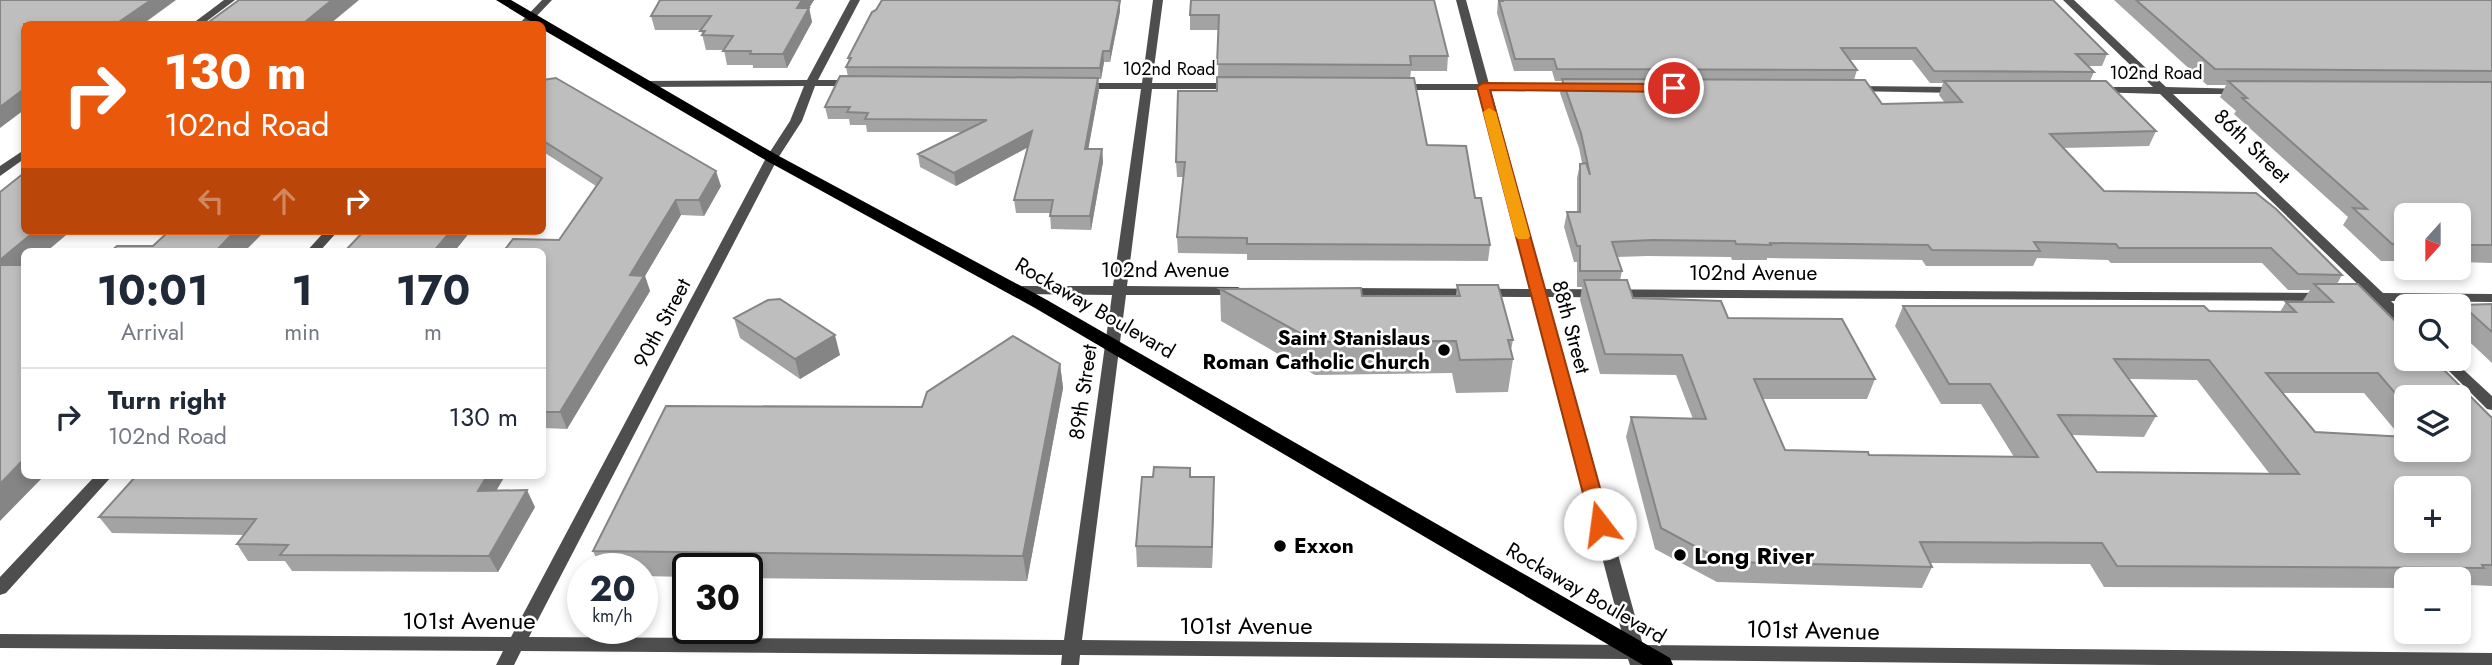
<!DOCTYPE html>
<html lang="en">
<head>
<meta charset="utf-8">
<style>
	body { margin:0; font-family:Jost,sans-serif; background:#f6f6f7; color:#1f2937; height:100vh; display:flex; flex-direction:column; font-size:26px; white-space:nowrap }
	* { box-sizing:border-box; margin:0 }
	p { font-size:23px; color:#747a83 }
	.icon { flex:none; width:38px; height:38px; fill:none; stroke:currentColor; stroke-width:2; stroke-linecap:round; stroke-linejoin:round }
	.map { position:relative; flex:1; overflow:hidden }
	.drawer { position:absolute; left:21px; top:248px; width:525px; height:231px; display:flex; flex-direction:column; background:#fff; border-radius:10px; box-shadow:0 4px 10px #0003 }
	.drawer>* { flex:none }
	.guide { position:absolute; left:21px; top:21px; width:525px; height:214px; border-radius:10px; box-shadow:0 4px 10px #0003; background:#ea580c; color:#fff; overflow:hidden }
	.needle { width:46px; rotate:201deg }
	.fabs { position:absolute; left:2394px; top:203px; display:grid; gap:14px }
	.fabs a { display:grid; place-items:center; width:77px; height:77px; border-radius:10px; background:#fff; box-shadow:0 4px 10px #0003; font-size:35px }
	.speed { position:absolute; left:567px; top:553px; display:flex; gap:14px; font-size:35px; font-weight:700; text-align:center }
	.speed>* { display:grid; place-content:center; width:91px; height:91px; border-radius:50%; background:#fff; box-shadow:0 4px 10px #0003; line-height:1 }
	.speed small { font-size:18px; font-weight:400 }
	.speed .limit { border:4px solid #111; border-radius:10px; background:#fff; color:#111 }
	.pin { position:absolute; display:grid; place-items:center; width:60px; height:60px; color:#fff; margin:-30px; border:4px solid #fff; border-radius:50%; box-shadow:0 2px 7px #0007 }
	.me { position:absolute; width:77px; margin:-38px; rotate:345deg; stroke-linejoin:round; filter:drop-shadow(0 0 5px #0008) }
	.turn { display:flex; align-items:center; gap:24px; height:147px; padding:0 28px; font-size:32px }
	.turn .icon { width:91px; height:91px; stroke-width:2.5 }
	.turn b { display:block; font-size:49px; line-height:60px }
	.lanes { display:flex; align-items:center; height:66px; padding:0 28px; background:#0003; justify-content:center; gap:35px; direction:ltr }
	.lanes .off { opacity:.35 }
	.eta { display:flex; justify-content:space-evenly; align-items:center; height:119px; text-align:center }
	.eta b { font-size:42px; font-weight:700; line-height:49px }
	ul { padding:0; list-style:none }
	li { display:flex; align-items:center; gap:21px; height:98px; padding:0 28px; border-top:2px solid #e0e1e3 }
	li div { flex:1 }
	li b { display:block; font-size:26px }
	li em { font-style:normal }
	.map>svg:first-child { display:block }
	.lines { fill:none; stroke-linecap:round; stroke-linejoin:round }
	.minor { fill:#4e4e4e; fill-rule:evenodd }
	.primary { fill:#000; fill-rule:evenodd }
	.wall { fill:#a3a3a3; fill-rule:evenodd }
	.shaded-wall { fill:#858585 }
	.building { fill:#bebebe; stroke:#858585; stroke-width:2; fill-rule:evenodd }
	.route { fill:#ea580c; stroke:#983908; stroke-width:2 }
	.slow { fill:#f59e0b }
	.poi-dot { fill:#000; stroke:#fff; stroke-width:2.5 }
	.labels { text-anchor:middle; dominant-baseline:central; stroke-width:5; stroke-linejoin:round; paint-order:stroke }
	.far-street-label { font-size:18px; fill:#000; stroke:#fff }
	.street-label { font-size:21px; fill:#000; stroke:#fff }
	.poi-label { font-size:21px; font-weight:bold; fill:#000; stroke:#fff; text-anchor:end }
	.near-poi-label { font-size:24px; font-weight:bold; fill:#000; stroke:#fff; text-anchor:start }
	.near-street-label { font-size:24px; fill:#000; stroke:#fff }
</style>
</head>
<body>
<div class="map">
<svg width="2492" height="665" viewBox="0 0 2492 665">
	<rect width="100%" height="100%" fill="#fff"/>
	<g class="lines">
		<!-- minor -->
		<path class="minor" d="M224,0H235L203,24H192Z
			M542,0H552L529,24H519Z
			M850,0H860L818,80H856L861,83L856,86H815L802,121L778,158L529,637L1064,640L1112,295L1015,294L1008,290L1015,286H1113L1141,89H1079L1074,86L1079,83H1142L1153,0H1163L1152,83H1234L1239,86L1234,89H1152L1127,286L1238,287L1245,291L1238,295H1126L1082,640L1625,645L1534,297L1342,296L1335,292L1342,288L1532,289L1480,90H1398L1393,87L1398,84H1478L1456,0H1466L1489,84H1577L1582,87L1577,90H1491L1545,289L2323,293L2330,297L2323,301L1547,297L1643,645L2492,653V665H2161L1647,660L1648,665H1630L1628,659L1080,655L1079,665H1061L1062,655L521,651L514,665H496L503,651L0,648V634L511,637L766,158L790,121L804,86L644,87L639,84L644,81L807,80Z
			M2063,0H2074L2166,87L2246,89V93L2242,94H2173L2383,293L2492,294V302L2391,301L2406,316V327L2401,326L2375,301L2348,300L2346,297L2348,294L2367,293L2160,94L2094,92V88L2098,87H2153Z
			M1853,86L1959,87L1964,90L1959,93L1849,91L1848,89Z
			M24,150V159L0,176V166Z
			M325,231H338L319,252H306Z
			M2437,359H2452L2492,396V410L2487,409Z
			M95,476H112L6,593L0,595V577Z"/>
		<!-- primary -->
		<path class="primary" d="M496,0H511L777,155L1047,300L1670,658L1673,665H1643L1035,308L767,161L542,29V24H535Z"/>
	</g>
	<!-- wall -->
	<path class="wall" d="M660,0H814L809,8L812,22L787,68H753V65H727L724,50H706L701,30H655L651,16Z
		M1117,0L1120,11L1110,62H1104L1101,79H1098L1099,90L1088,149H1102L1103,162L1091,230L1051,229L1050,213H1016L1014,200L1028,147L956,186L920,167L918,154L962,132H867L866,125H850L849,119H828L825,107L848,77L846,67L849,62L848,58L876,10Z
		M1191,0L1448,56L1447,71H1411L1410,78L1427,145L1475,198L1490,245L1488,261L1247,260V254L1178,253L1177,237L1183,177H1177L1176,162L1217,91L1218,77L1219,30H1190V15Z
		M1498,0H2053L2107,54L2102,66H2088L2094,72L2090,81L2156,131L2149,146L2063,148L2104,191L2256,193L2342,275L2337,284L2492,418V586L2469,585L2467,588H2459V579H2406V588L2104,587L2090,564L1930,563L1932,567L1922,588L1717,582L1655,549L1626,437L1631,417L1693,419L1676,375L1600,374L1580,300L1582,287H1577V262H1574L1564,227L1567,212H1577V178L1580,164L1582,163L1579,148L1560,93L1562,81H1555L1552,71H1514L1497,13ZM1849,60H1912L1930,83H1943L1939,95L1945,103L1882,104L1854,80L1857,70ZM1648,256L1731,257L1732,260H1767V258L1922,260L1926,266H2033L2037,258L2108,260L2111,263H2262L2288,290H2310L2302,302H2286L2280,312L1903,306L1895,326L1941,404H1981L2014,457L1869,455L1785,450L1763,399H1867L1875,379L1728,318L1633,298L1620,280L1622,271L1617,257ZM2129,379L2197,380L2269,473L2097,472L2072,435L2144,437L2156,416ZM2283,393H2364L2400,436L2315,432ZM2406,397L2459,450H2406Z
		M2114,0H2492V263L2459,262V215H2406V261H2381L2343,225L2348,217L2234,114L2236,111L2220,97L2226,85H2207Z
		M542,80L721,186L704,216L681,215L645,276L650,291L567,429L542,428V252L559,240L596,186L542,151Z
		M1457,285L1513,340L1511,350L1513,359L1508,392L1456,393L1452,373L1315,375L1221,321L1220,289L1362,296H1456Z
		M2492,304V363L2459,332V310L2462,305Z
		M734,318L840,355L800,379L740,338Z
		M1060,364L1063,388L1027,581L747,578V569H688V577L642,576V569H601L593,551L922,407Z
		M1190,468V477L1214,498L1212,568L1137,567L1136,546L1153,477Z
		M136,476H505L496,491L535,507L498,572L292,571L285,561H248L237,544L244,535L112,533L99,517Z"/>
	<!-- shaded-wall -->
	<path class="shaded-wall" d="M151,0H176L143,24H116Z
		M332,0H359L330,24L305,22Z
		M802,0H814L800,22L797,8Z
		M1120,1V11L1110,62V51Z
		M809,8L812,22L787,68L783,54Z
		M1103,51L1104,62L1101,79L1100,68Z
		M1098,78L1099,90L1086,162L1085,149Z
		M24,89V110L0,128V107Z
		M1032,131L1034,144L956,186L954,173Z
		M1102,149L1103,162L1091,230L1090,216Z
		M716,171L721,186L704,216L699,200Z
		M676,200L681,215L645,276L650,291L567,429L560,412L630,275Z
		M35,231H71L46,252H24V270L0,273V260Z
		M235,231H265L244,252H215Z
		M451,231H471L454,252H433Z
		M835,335L840,355L800,379L795,359Z
		M1060,364L1063,388L1027,581L1023,556Z
		M24,459V476H44L0,521V484Z
		M487,476H505L486,507L478,491Z
		M1214,477V498L1212,568V547Z
		M527,490L535,507L498,572L489,556Z"/>
	<!-- building -->
	<path class="building" d="M0,0H151L116,24H24V89L0,107Z
		M239,0H332L305,22L427,23L425,24H206Z
		M660,0H802L797,8H809L783,54H750L751,51H723L733,36L702,35L705,31H700L711,16H651Z
		M882,0H1114L1120,1L1110,51H1103L1100,68L846,67L851,58H848L872,12L876,10Z
		M1191,0H1434L1448,56H1410L1411,65L1217,64L1219,15H1190Z
		M1503,0H2053L2107,54H2076L2094,72L1934,71L1916,48H1841L1857,70L1557,69L1554,59H1515L1499,1H1503Z
		M2136,0H2492V71L2215,69Z
		M840,76L1098,78L1085,149H1102L1090,216H1050L1053,200H1014L1032,131L954,173L918,154L987,120L865,119L868,113L847,112L850,107H825Z
		M1217,77L1414,78L1427,145L1466,146L1475,198H1481L1490,245L1247,244V238L1177,237L1185,162H1176L1178,91H1217Z
		M556,78L716,171L699,200H676L630,275L644,276L560,412H542V252H503L513,239L559,240L602,178L542,140V80Z
		M1562,79L1865,80L1882,104L1962,102L1944,81H2106L2156,131L2050,134L2104,191L2256,193L2276,209L2342,275L2298,274L2271,248H2119L2116,244L2034,242L2040,251L1932,250L1928,245L1770,243L1771,245L1736,244L1735,241L1652,240L1612,242L1622,271H1580V246H1577L1567,212H1580V164L1586,163L1590,175L1581,133Z
		M2228,81L2492,82V245H2459V215H2406V244H2392L2353,208L2367,209L2242,98H2247Z
		M24,173V231H35L0,260V192Z
		M169,231H235L215,252H110L117,246H153Z
		M364,231H451L433,252H344Z
		M0,265H24V459L0,484Z
		M1584,280H1627L1633,298L1721,301L1728,318L1842,319L1875,379H1754L1785,450L1868,452L1869,455L2038,457L1990,384H1949L1903,306H2204L2209,311L2296,312L2286,302H2333L2314,284H2358L2406,332V359H2433L2492,418V565H2482L2484,568L2117,566L2102,543L1920,542L1932,567L1724,562L1661,528L1631,417L1706,419L1682,355L1605,354ZM2114,359L2209,360L2299,474L2097,472L2058,415L2156,416ZM2266,373H2378L2406,406V397H2459V450H2406V437L2315,432ZM2406,488H2459V541H2406Z
		M1457,285H1498L1513,340H1508L1513,359L1460,360L1456,341L1316,342L1220,289L1361,288L1362,296H1460Z
		M780,299L835,335L795,359L734,318L768,300Z
		M2492,304V332L2462,305Z
		M1013,336L1060,364L1023,556L593,551L666,406L922,407L927,392Z
		M1154,467L1190,468V477H1214L1212,547L1136,546L1142,477H1153Z
		M136,476H487L478,491L527,490L489,556L280,555L288,545L237,544L256,519L99,517Z"/>
	<!-- route -->
	<path class="route" d="M1483,83L1674,84L1680,88L1674,92L1490,90L1610,524L1607,529H1594L1591,524L1477,87Z"/>
	<!-- slow -->
	<path class="slow" d="M1489,108L1496,112L1530,236L1528,239H1518L1515,236L1483,112Z"/>
	<!-- markers -->
	<g class="poi-dot">
		<circle cx="1444" cy="350" r="7"/>
		<circle cx="1280" cy="546" r="7"/>
		<circle cx="1680" cy="555" r="7"/>
	</g>
	<g class="labels">
		<!-- far-street labels -->
		<g class="far-street-label">
			<text x="1169" y="69">102nd Road</text>
			<text x="2156" y="73">102nd Road</text>
		</g>
		<!-- street labels -->
		<g class="street-label">
			<text transform="translate(2252 146) rotate(44)">86th Street</text>
			<text x="1165" y="270">102nd Avenue</text>
			<text x="1753" y="273">102nd Avenue</text>
			<text transform="translate(1095 308) rotate(30)">Rockaway Boulevard</text>
			<text transform="translate(662 323) rotate(-62)">90th Street</text>
			<text transform="translate(1571 327) rotate(75)">88th Street</text>
			<text transform="translate(1083 392) rotate(-82)">89th Street</text>
			<text transform="translate(1586 593) rotate(30)">Rockaway Boulevard</text>
		</g>
		<!-- poi labels -->
		<g class="poi-label">
			<text x="1430" y="338">Saint Stanislaus<tspan x="1430" dy="24">Roman Catholic Church</tspan></text>
			<text x="1294" y="546" text-anchor="start">Exxon</text>
		</g>
		<!-- near-poi labels -->
		<g class="near-poi-label">
			<text x="1694" y="555">Long River</text>
		</g>
		<!-- near-street labels -->
		<g class="near-street-label">
			<text x="469" y="620">101st Avenue</text>
			<text x="1246" y="625">101st Avenue</text>
			<text transform="translate(1813 630) rotate(1)">101st Avenue</text>
		</g>
	</g>
</svg>
<div class="fabs">
<a><svg class="needle" viewBox="-14 -14 28 28"><path d="M0-13l5 13h-10z" fill="#e53935"/><path d="M0 13l5-13h-10z" fill="#747a83"/></svg></a>
<a><svg class="icon" aria-label="search" viewBox="0 0 24 24"><circle cx="10" cy="10" r="6"/><path d="M15 15l6 6"/></svg></a>
<a><svg class="icon" aria-label="layers" viewBox="0 0 24 24"><path d="M12 4l9 5-9 5-9-5zM3 14l9 5 9-5"/></svg></a>
<a>+</a>
<a>−</a>
</div>
<div class="speed"><div>20<small>km/h</small></div><div class="limit">30</div></div>
<div class="pin" style="left:1674px;top:88px;background:#d93025"><svg class="icon" aria-label="arrive" viewBox="0 0 24 24"><path d="M6 21V4h12l-3 4 3 4H6"/></svg></div>
<svg class="me" style="left:1600px;top:524px" viewBox="-20 -20 40 40"><circle r="19" fill="#fff"/><path d="M0-13L10 11 0 6-10 11z" fill="#ea580c"/></svg>
<div class="guide">
<div class="turn"><svg class="icon" aria-label="right" viewBox="0 0 24 24"><path d="M7 20v-9h11M14 6l5 5-5 5"/></svg><div><b>130 m</b>102nd Road</div></div>
<div class="lanes"><svg class="icon off" aria-label="left" viewBox="0 0 24 24"><path d="M17 20v-9H6M10 6l-5 5 5 5"/></svg><svg class="icon off" aria-label="ahead" viewBox="0 0 24 24"><path d="M12 20V5M6 11l6-6 6 6"/></svg><svg class="icon" aria-label="right" viewBox="0 0 24 24"><path d="M7 20v-9h11M14 6l5 5-5 5"/></svg></div>
</div>
<section class="drawer">
<div class="eta">
<div><b>10:01</b><p>Arrival</p></div>
<div><b>1</b><p>min</p></div>
<div><b>170</b><p>m</p></div>
</div>
<ul>
<li><svg class="icon" aria-label="right" viewBox="0 0 24 24"><path d="M7 20v-9h11M14 6l5 5-5 5"/></svg><div><b>Turn right</b><p>102nd Road</p></div><em>130 m</em></li>
</ul>
</section>
</div>
</body>
</html>
